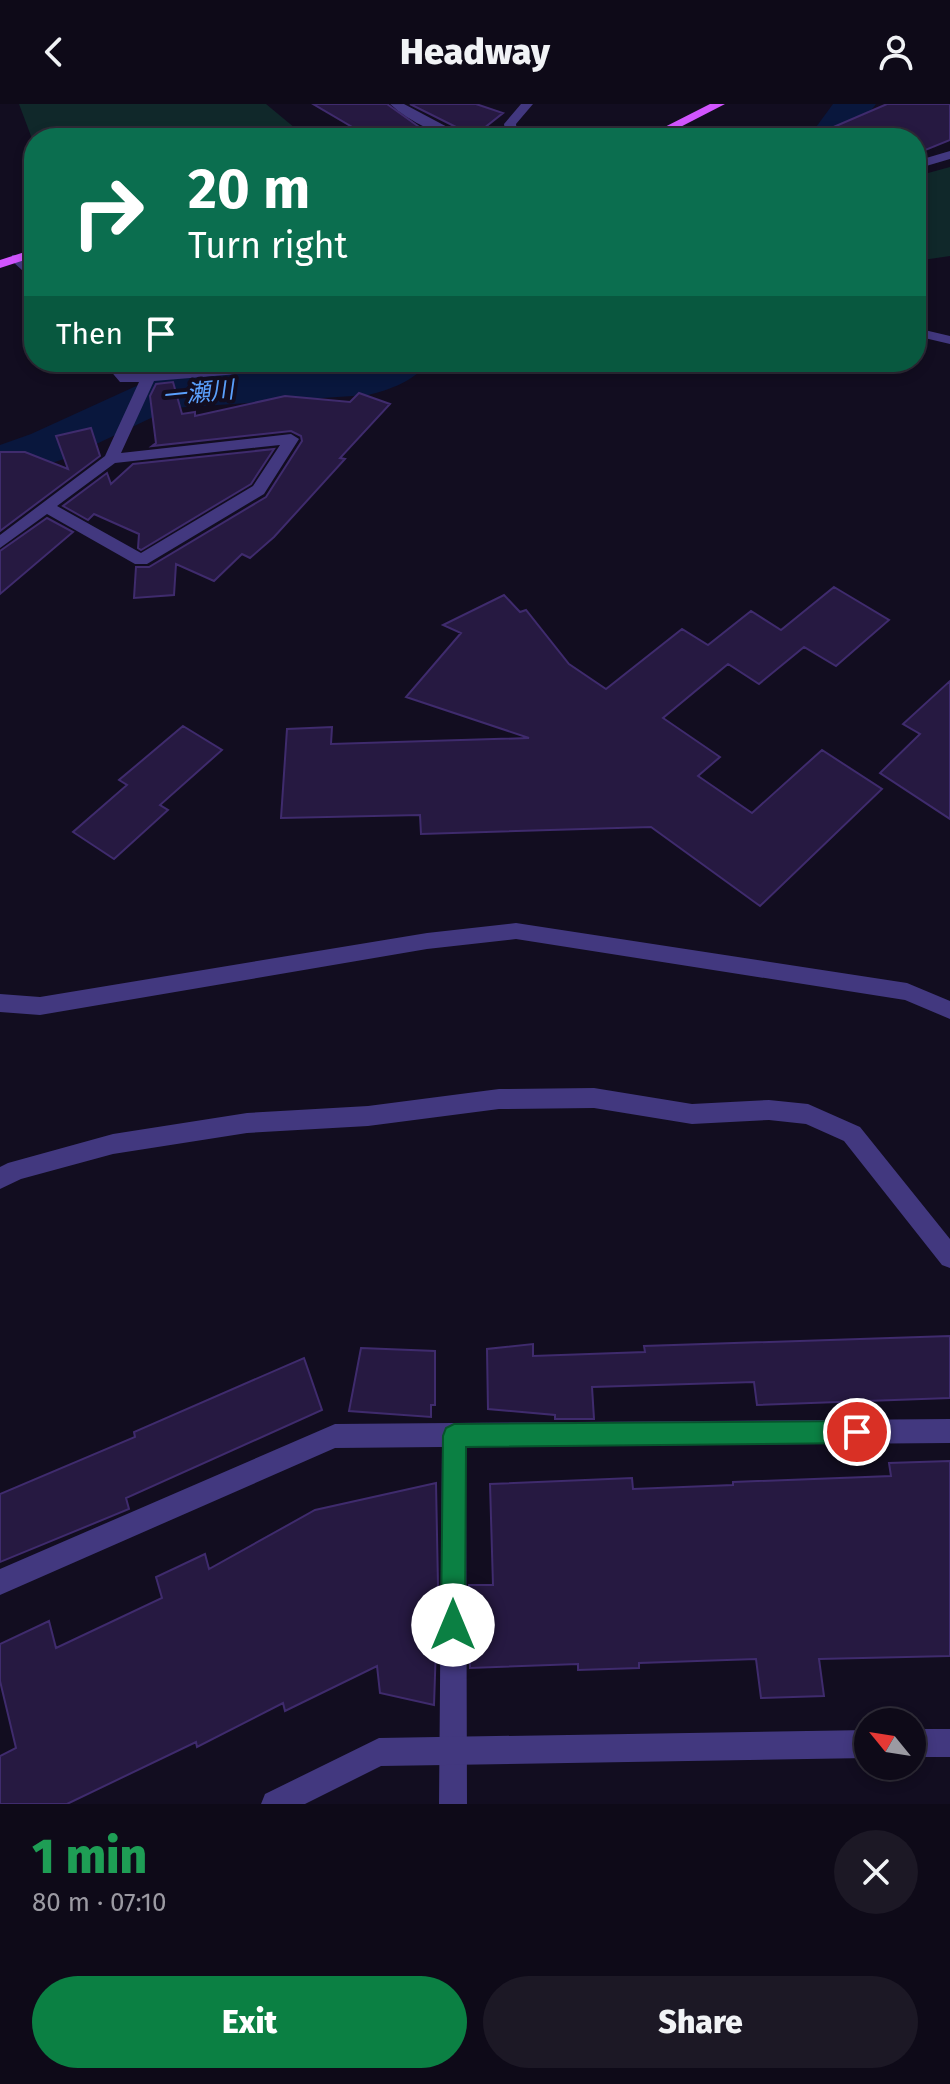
<!DOCTYPE html>
<html lang="en">
<head>
<meta charset="utf-8">
<style>
	body { margin:0; font-family:"Fira Sans","Noto Sans JP",sans-serif; background:#1c1825; color:#f1f3f6; height:100vh; display:flex; flex-direction:column; font-size:30px; white-space:nowrap }
	* { box-sizing:border-box; margin:0 }
	p { font-size:26px; color:#9b9aa2 }
	.icon { flex:none; width:44px; height:44px; fill:none; stroke:currentColor; stroke-width:2; stroke-linecap:round; stroke-linejoin:round }
	.map { position:relative; height:1700px; overflow:hidden }
	.details { display:flex; flex-direction:column; background:#0e0a18; flex:1 }
	.details>* { flex:none }
	.guide { position:absolute; left:24px; top:24px; width:902px; height:244px; border-radius:32px; box-shadow:0 4px 12px #0003,0 0 0 2px #2e2b37; background:#0b6e4f; color:#fff; overflow:hidden }
	.needle { width:52px; rotate:300deg }
	.tools { position:absolute; left:854px; top:1604px; display:grid; gap:16px }
	.tools a { display:grid; place-items:center; width:72px; height:72px; border-radius:50%; background:#0e0a18; box-shadow:0 4px 12px #0003,0 0 0 2px #2e2b37; font-size:40px }
	.pin { position:absolute; display:grid; place-items:center; width:68px; height:68px; color:#fff; margin:-34px; border:4px solid #fff; border-radius:50%; box-shadow:0 2px 8px #0007 }
	.me { position:absolute; width:88px; margin:-44px; rotate:0deg; stroke-linejoin:round; filter:drop-shadow(0 0 6px #0008) }
	.turn { display:flex; align-items:center; gap:28px; height:168px; padding:0 32px; font-size:36px }
	.turn .icon { width:104px; height:104px; stroke-width:2.5 }
	.turn b { display:block; font-size:56px; line-height:68px }
	.then { display:flex; align-items:center; height:76px; padding:0 32px; background:#0003; gap:16px; font-size:30px }
	.round { display:grid; place-items:center; flex:none; width:84px; height:84px; border-radius:42px; background:#1c1825 }
	.headline { display:flex; align-items:center; justify-content:space-between; height:136px; padding:0 32px }
	h1 { font-size:48px; font-weight:800; line-height:60px; color:#1e9e55 }
	.action { display:flex; gap:16px; margin-top:auto; padding:16px 32px }
	.action a { flex:1; height:92px; border-radius:48px; background:#0b8043; color:#fff; font-size:32px; font-weight:800; line-height:92px; text-align:center }
	.action a+a { background:#1c1825; color:#f1f3f6 }
	header { display:flex; justify-content:space-between; align-items:center; height:104px; padding:0 32px; background:#0e0a18; font-size:36px; font-weight:800 }
	.map>svg:first-child { display:block }
	.green { fill:#10282a }
	.lines { fill:none; stroke-linecap:round; stroke-linejoin:round }
	.river { fill:#09173d; fill-rule:evenodd }
	.building { fill:#261941; stroke:#3f2b6d; stroke-width:2 }
	.minor { fill:#42387f; fill-rule:evenodd }
	.tertiary { fill:#42387f; fill-rule:evenodd }
	.primary { fill:#d155fe; fill-rule:evenodd }
	.route { fill:#0b8043; stroke:#07532c; stroke-width:2 }
	.labels { text-anchor:middle; dominant-baseline:central; stroke-width:8; stroke-linejoin:round; paint-order:stroke }
	.far-water-label { font-size:24px; font-style:italic; fill:#5ba1fe; stroke:#120d20 }
</style>
</head>
<body>
<header><svg class="icon" aria-label="back" viewBox="0 0 24 24"><path d="M15 5l-7 7 7 7"/></svg>Headway<svg class="icon" aria-label="person" viewBox="0 0 24 24"><circle cx="12" cy="8" r="4"/><path d="M4 21q1-7 8-7t8 7"/></svg></header>
<div class="map">
<svg width="950" height="1700" viewBox="0 0 950 1700">
	<rect width="100%" height="100%" fill="#120d20"/>
	<!-- green -->
	<path class="green" d="M19,0H266L307,34H34V40Z
		M950,63V152L916,157V80L928,69Z"/>
	<g class="lines">
		<!-- river -->
		<path class="river" d="M833,0H876L850,34H808Z
			M366,258H428C415,277 389,286 368,291L172,304L67,354L0,376V341L31,330L145,278L163,274L358,262Z"/>
	</g>
	<!-- building -->
	<path class="building" d="M313,0H387L422,25L403,34H371Z
		M410,0H476L503,9L474,32Z
		M887,0H950V36L923,47L916,43V34H808Z
		M173,278L182,310L195,308V312L285,292L350,298L359,289L390,300L340,354L345,355L274,433L250,454L242,450L214,477L176,460L174,491L134,494L136,463H149L266,393L302,337L301,332L291,327L152,342L156,339L150,292L156,280Z
		M91,324L100,352L0,427V348H25L68,365L56,332Z
		M274,345L251,380L141,446L138,444L139,430L94,410L88,416L63,402L107,369L111,380L133,360Z
		M47,414L73,428L0,490V447Z
		M834,483L889,516L836,562L804,543L759,580L728,560L663,614L720,653L698,672L752,709L822,646L882,685L760,802L651,723L421,730L420,711L281,714L287,625L332,623L331,640L529,634L406,593L461,529L443,521L504,491L520,508L526,506L569,560L606,585L682,525L708,541L751,507L781,526Z
		M950,577V715L880,669L920,630L903,620Z
		M183,622L222,646L160,701L168,706L114,755L73,728L127,681L119,676Z
		M950,1232V1294L757,1301L754,1278L592,1283L594,1315H555V1311L488,1305L487,1245L533,1240V1252L645,1248L644,1242Z
		M361,1244L435,1247V1301H431V1313L349,1307Z
		M304,1254L322,1306L126,1394L129,1405L0,1458V1390L135,1333L134,1328Z
		M950,1357V1552L819,1555L824,1592L761,1594L756,1555L639,1559V1564L578,1566V1560L470,1564L469,1481H493L490,1380L632,1374L633,1385L733,1381V1378L891,1372L889,1359Z
		M436,1379L438,1482L434,1601L380,1589L377,1562L285,1607L283,1599L197,1643L196,1638L67,1700H0V1652L16,1644L0,1577V1540L49,1517L56,1544L162,1494L156,1473L205,1450L209,1465L315,1406Z"/>
	<g class="lines">
		<!-- minor -->
		<path class="minor" d="M390,0H404L468,34C441,34 410,18 390,0Z
			M521,0H533L516,20L518,34H506L504,20Z
			M950,47V55L916,65V57Z
			M12,151H22L34,165V177L12,157Z
			M916,224L950,232V240L916,232Z
			M103,258H118L129,270L275,259L366,258L351,266L275,267L154,277L121,349L291,330L299,335L264,390L147,460H135L47,410L0,444V431L105,352L139,278H120ZM280,341L253,382L141,449L57,402L115,359Z
			M516,819L907,879L950,897V915L905,896L516,835L427,845L40,911L0,908V890L40,893L427,829Z
			M594,984L692,1000L769,996L808,1000L860,1023L950,1135V1164L942,1161L844,1037L806,1020L769,1016L692,1020L594,1004L499,1005L368,1022L247,1029L113,1050L21,1075L0,1085V1063L8,1059L113,1030L247,1009L368,1002L499,985Z
			M950,1315V1339L466,1343L467,1700H439L442,1343L335,1344L0,1491V1465L335,1320Z"/>
		<!-- tertiary -->
		<path class="tertiary" d="M912,1625H950V1653H912Z
			M868,1626V1654L381,1662L305,1700H261L265,1690L379,1634Z"/>
		<!-- primary -->
		<path class="primary" d="M710,0H725L659,34H643Z
			M34,145V153L0,164V156Z"/>
	</g>
	<!-- route -->
	<path class="route" d="M857,1317L865,1320L868,1328L865,1336L857,1339L466,1343L465,1521L462,1529L453,1533L444,1529L441,1521L443,1332L446,1324L454,1320Z"/>
	<g class="labels">
		<!-- far-water labels -->
		<g class="far-water-label">
			<text transform="translate(198 289) rotate(-6)">一瀬川</text>
		</g>
	</g>
</svg>
<div class="tools">
<a><svg class="needle" viewBox="-14 -14 28 28"><path d="M0-13l5 13h-10z" fill="#e53935"/><path d="M0 13l5-13h-10z" fill="#9b9aa2"/></svg></a>
</div>
<div class="pin" style="left:857px;top:1328px;background:#d93025"><svg class="icon" aria-label="arrive" viewBox="0 0 24 24"><path d="M6 21V4h12l-3 4 3 4H6"/></svg></div>
<svg class="me" style="left:453px;top:1521px" viewBox="-20 -20 40 40"><circle r="19" fill="#fff"/><path d="M0-13L10 11 0 6-10 11z" fill="#0b8043"/></svg>
<div class="guide">
<div class="turn"><svg class="icon" aria-label="right" viewBox="0 0 24 24"><path d="M7 20v-9h11M14 6l5 5-5 5"/></svg><div><b>20 m</b>Turn right</div></div>
<div class="then">Then<svg class="icon" aria-label="arrive" viewBox="0 0 24 24"><path d="M6 21V4h12l-3 4 3 4H6"/></svg></div>
</div>
</div>
<section class="details">
<div class="headline"><div><h1>1 min</h1><p>80 m · 07:10</p></div><a class="round"><svg class="icon" aria-label="close" viewBox="0 0 24 24"><path d="M6 6l12 12M18 6L6 18"/></svg></a></div>
<div class="action"><a>Exit</a><a>Share</a></div>
</section>
</body>
</html>
